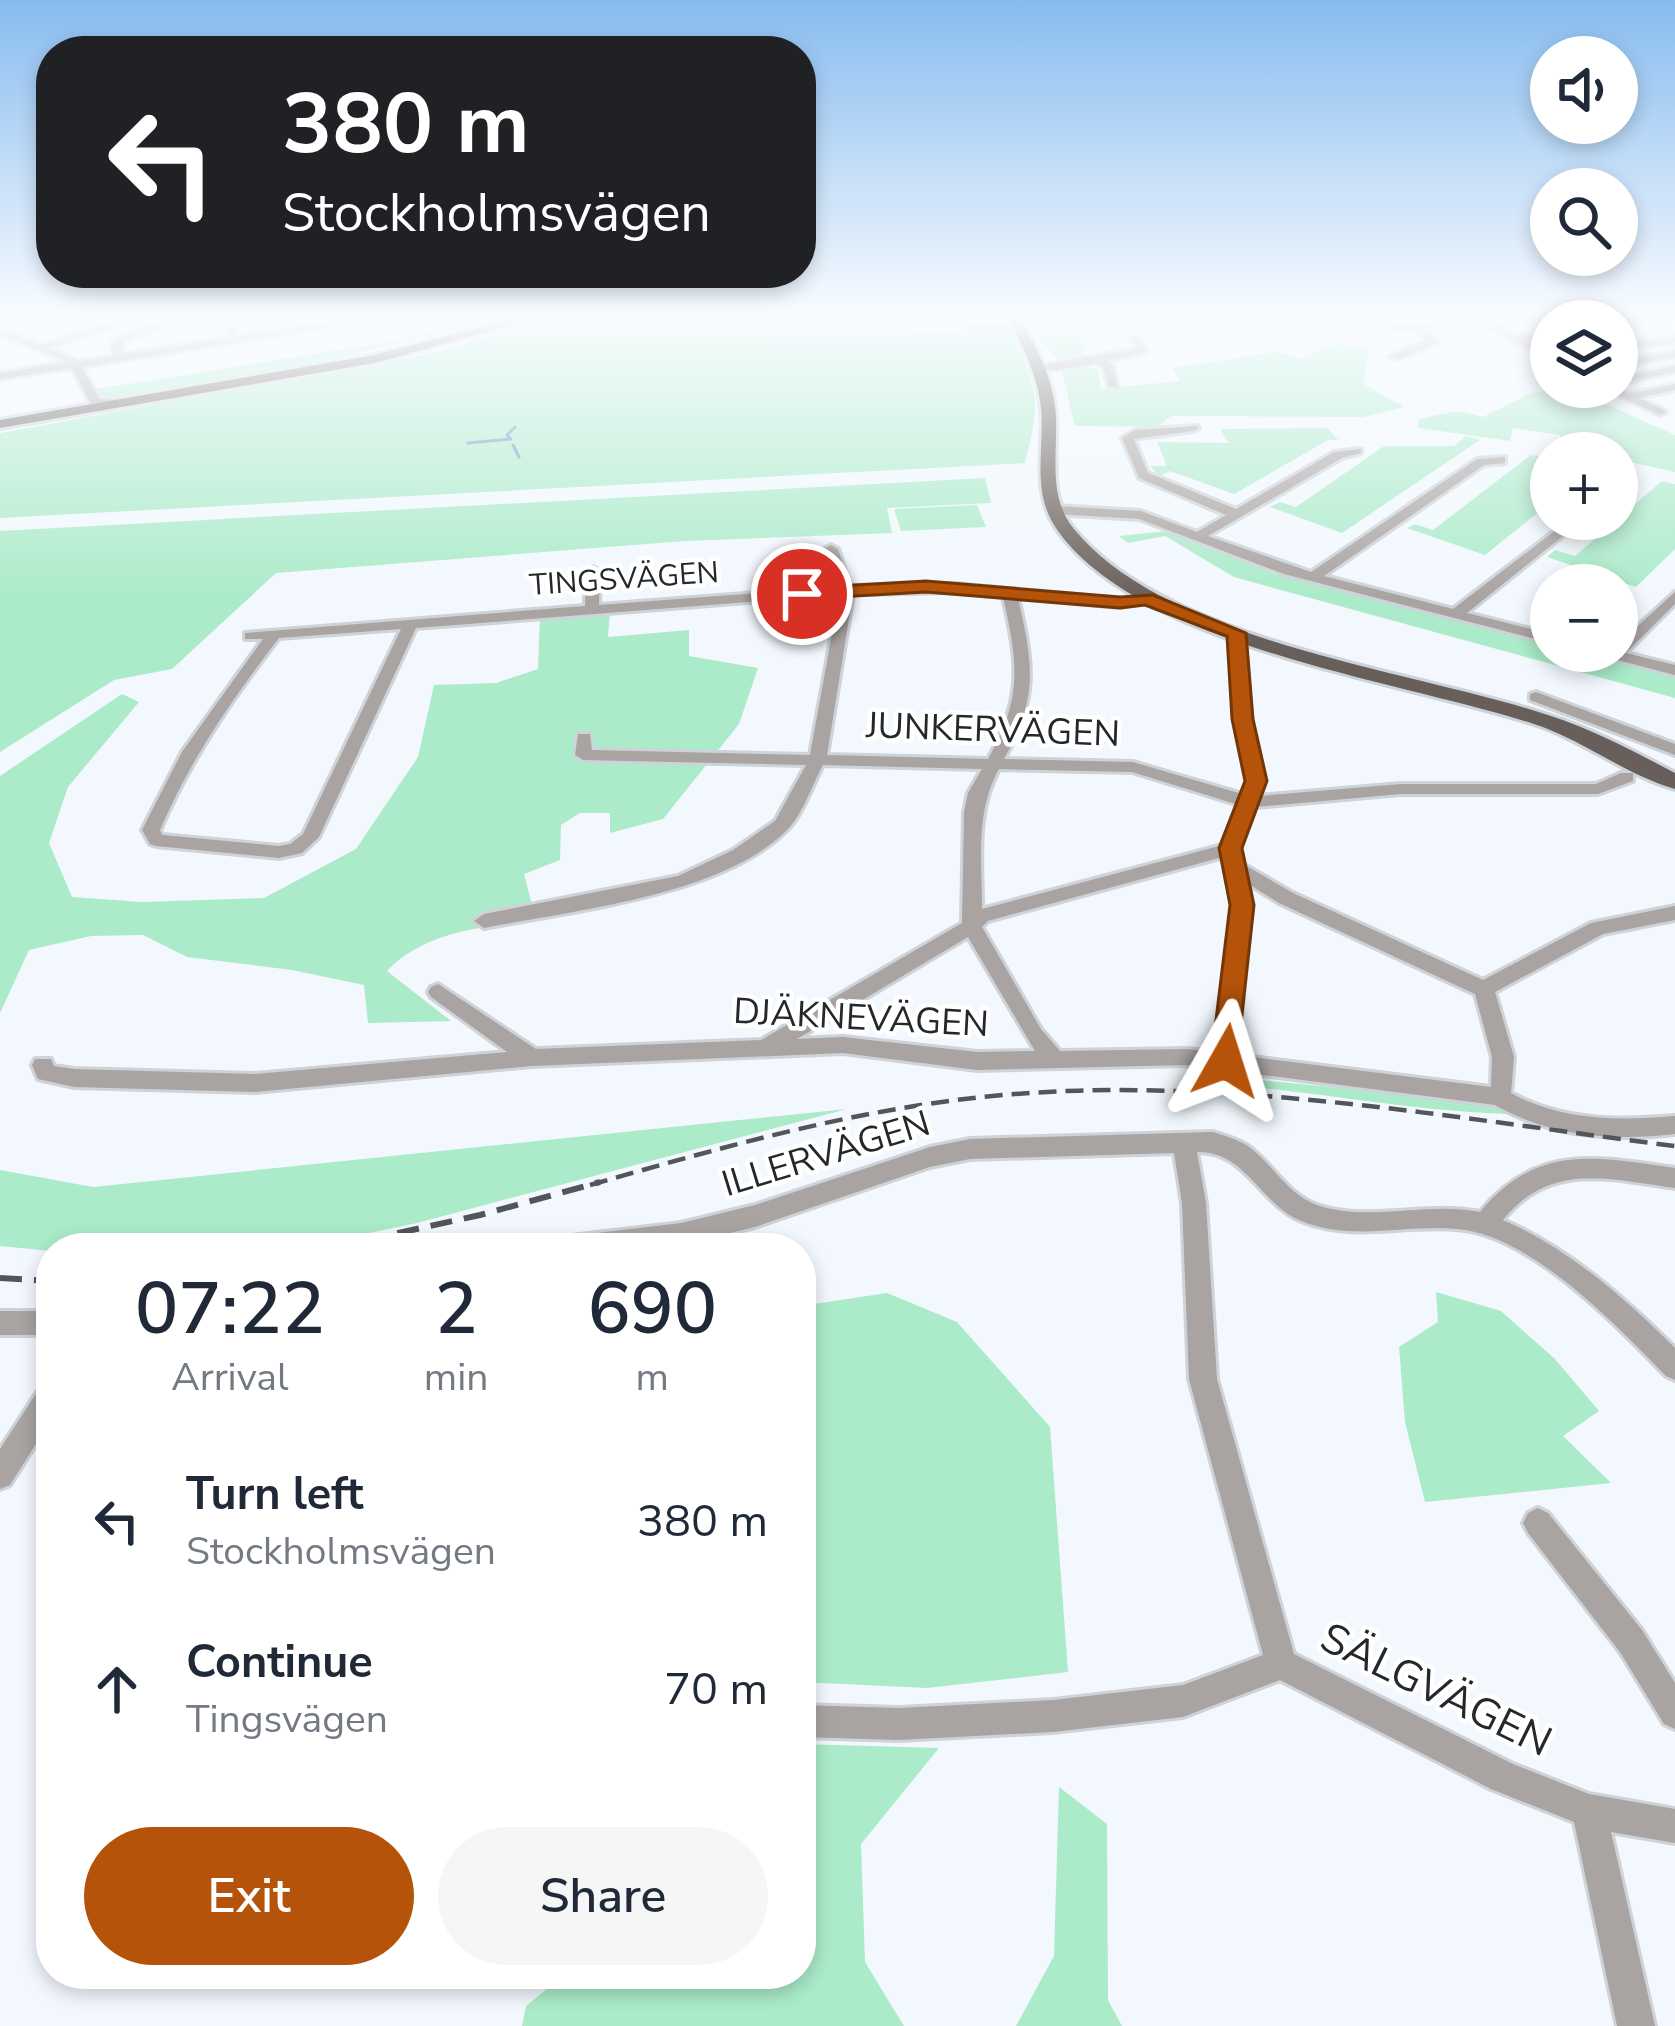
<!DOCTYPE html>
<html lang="en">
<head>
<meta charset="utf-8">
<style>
	body { margin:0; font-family:"Nunito Sans",sans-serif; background:#f6f6f7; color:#1f2937; height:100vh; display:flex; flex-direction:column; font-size:45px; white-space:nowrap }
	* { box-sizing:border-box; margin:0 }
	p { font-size:39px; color:#747a83 }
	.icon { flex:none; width:66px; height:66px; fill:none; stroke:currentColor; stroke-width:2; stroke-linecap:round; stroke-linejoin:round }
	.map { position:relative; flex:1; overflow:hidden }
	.drawer { position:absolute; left:36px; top:1233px; width:780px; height:756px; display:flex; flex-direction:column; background:#fff; border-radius:48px; box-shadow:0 6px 18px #0003 }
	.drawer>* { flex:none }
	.hud { position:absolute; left:36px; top:36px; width:780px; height:252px; border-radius:48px; box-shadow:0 6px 18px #0003; background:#202124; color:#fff; overflow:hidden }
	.fabs { position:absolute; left:1530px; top:36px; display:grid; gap:24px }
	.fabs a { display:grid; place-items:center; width:108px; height:108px; border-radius:50%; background:#fff; box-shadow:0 6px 18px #0003; font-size:60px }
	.pin { position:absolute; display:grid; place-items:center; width:102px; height:102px; color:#fff; margin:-51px; border:6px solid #fff; border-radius:50%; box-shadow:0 3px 12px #0007 }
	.me { position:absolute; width:132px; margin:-66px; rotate:6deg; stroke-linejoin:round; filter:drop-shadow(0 0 9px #0008) }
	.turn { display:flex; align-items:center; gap:42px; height:252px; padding:0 48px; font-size:54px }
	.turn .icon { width:156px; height:156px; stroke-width:2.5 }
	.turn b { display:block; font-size:84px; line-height:102px }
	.eta { display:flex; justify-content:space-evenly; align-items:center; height:204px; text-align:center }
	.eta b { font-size:72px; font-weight:600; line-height:84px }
	.button { display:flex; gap:24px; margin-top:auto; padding:24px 48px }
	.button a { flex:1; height:138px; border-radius:72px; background:#b45309; color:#fff; font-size:48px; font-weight:600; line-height:138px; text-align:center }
	.button a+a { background:#f6f6f7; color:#1f2937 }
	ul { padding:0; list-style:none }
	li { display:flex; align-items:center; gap:36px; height:168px; padding:0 48px }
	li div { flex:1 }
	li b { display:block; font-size:45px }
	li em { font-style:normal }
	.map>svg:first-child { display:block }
	.green { fill:#abebc9 }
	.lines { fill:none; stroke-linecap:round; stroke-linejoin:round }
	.stream { stroke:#7497bc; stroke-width:3 }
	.minor-casing { stroke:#cdd3d8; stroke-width:6 }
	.major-casing { stroke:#cdd3d8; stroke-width:6 }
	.minor { fill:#a9a3a1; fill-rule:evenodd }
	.major { fill:#685f5a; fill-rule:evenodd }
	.rail-far1 { stroke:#52565a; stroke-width:4.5; stroke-dasharray:18 9; stroke-linecap:butt }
	.rail { stroke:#52565a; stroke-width:6; stroke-dasharray:22 12; stroke-linecap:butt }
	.route { fill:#b45309; stroke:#753606; stroke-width:3 }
	.labels { text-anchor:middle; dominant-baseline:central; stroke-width:9; stroke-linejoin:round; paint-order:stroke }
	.far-street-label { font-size:30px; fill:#24282b; stroke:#fff }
	.street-label { font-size:36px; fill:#24282b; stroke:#fff }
	.near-street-label { font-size:42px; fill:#24282b; stroke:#fff }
</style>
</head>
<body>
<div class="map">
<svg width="1675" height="2026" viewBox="0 0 1675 2026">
	<rect width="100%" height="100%" fill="#f2f8fe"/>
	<!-- green -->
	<path class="green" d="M508,314H527C432,335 335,360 238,378C193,386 145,398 100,397L97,389L374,344Z
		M572,314H959L956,320L907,318L905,326L911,332L1014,333C1037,396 1042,395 1025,463L0,518V433L419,356Z
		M1032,314L1080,324L1077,340L1087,348L1082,354L1093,359L1064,364L1047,349L1027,316Z
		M1334,344L1369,348L1363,384L1404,407L1363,417L1171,416L1157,427L1075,426L1061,369L1098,368L1101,389L1180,381L1173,368L1276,352L1302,358Z
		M1567,387L1675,435V472L1617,459V453L1561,448L1560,435L1513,428L1510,441L1419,428L1418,421L1423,418L1459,411L1483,417L1531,393Z
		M1328,428L1338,440H1328L1234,494L1170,471L1159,476L1150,466H1167L1157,442L1229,443L1220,429Z
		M1466,436L1480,440L1342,533L1270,507L1280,502L1296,507L1384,446H1454Z
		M1531,455L1551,458V502L1485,555L1407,528L1415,524L1433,530Z
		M985,478L991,503L887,508L892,533L685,541L276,573L172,669L114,680L0,752V531Z
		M1662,481L1675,484V549L1636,587L1547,557L1555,550L1575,556Z
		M977,505L986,527L901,531L894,509Z
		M1167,531L1275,574L1551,645V651H1576L1675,676V698L1234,577L1165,536L1128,543L1119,536Z
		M610,611L608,637L689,630V656L758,668L739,724L663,819L610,833V813H580L561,825L560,860L524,874L536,920C483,927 425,931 387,971L451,1021L368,1023L364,985L292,970L187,957L143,935L91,936L29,950L0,1013V776L122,694L139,702L68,787L49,843L72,897L142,902L264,898L356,849L418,757L434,685L496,683L538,669L540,616Z
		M1250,1079L1483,1102L1513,1114C1425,1112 1341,1096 1254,1087Z
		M847,1109L417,1223L296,1248L51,1251L0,1246V1170L93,1187Z
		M1436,1292L1501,1311L1555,1359L1599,1411L1563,1436L1611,1483L1425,1502L1405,1422L1399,1347L1438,1322Z
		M887,1293L957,1322L1050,1427L1068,1672L927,1688L801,1682V1306Z
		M801,1744L939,1748L861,1844L865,1962L904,2026H522L526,2006L565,1974H801Z
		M1059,1787L1107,1824L1108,2000L1122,2026H1016L1054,1956Z"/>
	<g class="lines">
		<!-- stream -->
		<path class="stream" d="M468,443L511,439L507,435L515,427
			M513,445L519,457"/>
		<!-- minor casing -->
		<g class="minor-casing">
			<path id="minor" d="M23,314H35L12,328H6V324Z
				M135,314H150L50,348L79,361L114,356L111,345L116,337L186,314H201L124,341L123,354L229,338L225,322L244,314L255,315L235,323L238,336L385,314H409L82,367L99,399L128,400V404L124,405L91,404L72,368L0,379V373L68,362L0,335V329L41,345Z
				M1471,314H1492L1484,317L1494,323L1564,314L1502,327L1517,336L1551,329V335L1525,340L1551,354V361L1473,319L1424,329L1438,339V343L1398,359L1389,357L1427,340L1414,330H1393L1390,325H1411Z
				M1630,314H1647L1617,323L1608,321Z
				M972,324L1021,328L1026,331L1021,334L969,329Z
				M1136,336L1148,352L1106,361L1113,366L1117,387H1109L1103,368L1096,363C1075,367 1050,374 1031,367L1138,348L1131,339Z
				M1675,337V343L1617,350V344Z
				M1675,351V357L1617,368V362Z
				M1675,366V372L1617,384V378Z
				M1675,384V390L1639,398L1664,410L1666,412L1660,415L1600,387H1614L1629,394Z
				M1197,426L1199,428L1193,431L1134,439L1148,473L1236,509L1334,452L1361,449V453L1342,458L1208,536L1311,572L1477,459L1505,457V463L1484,465L1324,576L1453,609L1570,519H1584L1467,613L1551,634V643L1284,574L1139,519L1055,514L1049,510L1055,506L1141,511L1197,532L1226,515L1139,478L1122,438L1135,430Z
				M1625,481L1635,484L1617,492V484Z
				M831,545L838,549L850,586L955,584L1120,599L1151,596V602L1120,607L1018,598C1033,664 1039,697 1004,759L1133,762L1242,794L1247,781L1235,719L1230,633L1237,629L1244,633L1251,719L1265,781L1259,796L1401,784H1596L1621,773H1633V781L1598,794H1401L1255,807L1240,849L1243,864L1293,893L1483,980L1591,923L1675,906V920L1603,934L1495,992L1514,1057L1511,1093C1562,1121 1619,1121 1675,1116V1134C1612,1141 1551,1137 1495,1105L1186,1065L977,1070L843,1053L532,1066L255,1092L74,1087L38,1079L32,1065L35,1059H51L54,1066L74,1069L255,1074L507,1052L431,997L428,992L431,987L438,984L536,1049L761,1040L962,923L964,812L968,793L982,769L823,765C812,785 803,814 787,830C721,896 573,910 484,928L474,921L484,914L678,876L733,850L775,821L806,765L583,760L575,755L578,734H590L592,750L810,755L839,595L416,628L319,837L302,853L279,858L156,846L150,844L142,830L182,752L263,639H245V633L585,606L586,571L593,567L600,571L599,605L836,587L824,549ZM955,592L1003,597C1018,663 1023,697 988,759L827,755L853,594ZM401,629L303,834L290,844L279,846L162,835L160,830C190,760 232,699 279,638ZM999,769L1132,772L1239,805L1223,845L982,909C982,861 975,812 999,769ZM1223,857L1232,905L1216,1052L1186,1049L1060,1051L1041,1029L982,927L988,921ZM1247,883L1279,903L1475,994L1492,1057L1491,1087L1237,1055L1252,905ZM968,937L1035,1051L977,1052L843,1037L797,1039Z
				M1675,592V604L1626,653L1675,665V675L1594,654L1591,651H1617V645Z
				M1536,692L1675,744V755L1530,700V694Z
				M1213,1132C1225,1136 1237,1139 1248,1146C1274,1165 1288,1196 1320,1206C1372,1222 1427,1201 1480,1212C1537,1143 1596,1157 1675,1168V1188C1609,1179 1550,1161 1503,1220C1568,1248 1625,1298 1675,1348V1380L1666,1376C1616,1325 1531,1235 1457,1229C1403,1224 1354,1242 1301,1221C1260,1204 1246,1151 1197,1152L1206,1203L1217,1379L1294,1654L1513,1764L1589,1794L1675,1809V1843L1611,1832L1655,2026H1617L1574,1822L1491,1789L1280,1680L1183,1717L1053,1732L899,1740L801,1737V1705L899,1708L1053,1700L1183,1685L1263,1655L1189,1379L1182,1203L1174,1153L970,1159L930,1167L755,1227L681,1245L551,1248L554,1240L563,1237L681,1223L755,1205L930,1147L970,1139Z
				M0,1311H51V1335H0Z
				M51,1382V1420L10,1485L0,1489V1449L41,1386Z
				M1538,1508L1548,1513L1642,1630L1675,1683V1729L1664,1724L1620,1652L1528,1533L1523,1523L1528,1513Z"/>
		</g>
		<!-- major casing -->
		<g class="major-casing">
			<path id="major" d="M531,314H551L375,363L0,428V420L374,355Z
				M1005,314H1017C1034,342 1051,373 1055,406C1060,447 1045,494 1074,529C1168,644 1414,670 1551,716C1594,730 1635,752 1675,773V789C1626,775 1583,740 1534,724C1402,681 1141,647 1058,531C1030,493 1045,450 1041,407C1037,374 1022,343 1005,314Z"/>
		</g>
		<!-- minor -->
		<use href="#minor" class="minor"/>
		<!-- major -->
		<use href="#major" class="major"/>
		<!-- rail-far1 -->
		<path class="rail-far1" d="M590,1185C730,1145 870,1105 1015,1094C1235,1077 1457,1119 1675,1146"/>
		<!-- rail -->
		<path class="rail" d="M331,1248L480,1215L600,1182
			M0,1278L51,1281"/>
	</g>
	<!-- sky -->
	<linearGradient id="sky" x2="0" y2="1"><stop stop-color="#87bbef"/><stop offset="0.53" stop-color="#f9fcff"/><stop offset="1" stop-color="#f9fcff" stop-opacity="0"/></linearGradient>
	<rect width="1675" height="598" fill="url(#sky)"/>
	<!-- route -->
	<path class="route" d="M926,581L1120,597L1153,595L1246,633L1253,719L1267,781L1242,848L1254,905L1236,1069H1215L1211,1061L1230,905L1219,848L1245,781L1232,719L1227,636L1145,605L1120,608L926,592L802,599L793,594L802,588Z"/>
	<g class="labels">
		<!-- far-street labels -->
		<g class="far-street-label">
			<text transform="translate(624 579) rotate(-4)">TINGSVÄGEN</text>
		</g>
		<!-- street labels -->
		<g class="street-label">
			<text transform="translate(993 730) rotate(2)">JUNKERVÄGEN</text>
			<text transform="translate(861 1018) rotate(3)">DJÄKNEVÄGEN</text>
			<text transform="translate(826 1154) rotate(-17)">ILLERVÄGEN</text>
		</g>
		<!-- near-street labels -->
		<g class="near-street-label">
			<text transform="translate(1436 1690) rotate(26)">SÄLGVÄGEN</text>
		</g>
	</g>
</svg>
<div class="fabs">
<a><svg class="icon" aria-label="sound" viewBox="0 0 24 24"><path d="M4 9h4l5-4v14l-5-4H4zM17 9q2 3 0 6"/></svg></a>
<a><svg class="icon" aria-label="search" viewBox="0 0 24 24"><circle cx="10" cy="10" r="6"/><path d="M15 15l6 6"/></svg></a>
<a><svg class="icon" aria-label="layers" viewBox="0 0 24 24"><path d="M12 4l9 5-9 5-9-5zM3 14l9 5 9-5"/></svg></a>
<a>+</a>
<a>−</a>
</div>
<div class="pin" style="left:802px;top:594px;background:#d93025"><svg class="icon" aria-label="arrive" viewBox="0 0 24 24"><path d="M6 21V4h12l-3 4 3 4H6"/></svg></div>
<svg class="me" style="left:1226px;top:1061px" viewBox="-20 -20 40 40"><path d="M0-17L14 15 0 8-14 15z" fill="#b45309" stroke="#fff" stroke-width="4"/></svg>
<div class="hud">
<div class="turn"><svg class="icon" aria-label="left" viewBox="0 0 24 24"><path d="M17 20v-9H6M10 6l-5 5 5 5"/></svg><div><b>380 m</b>Stockholmsvägen</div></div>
</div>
<section class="drawer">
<div class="eta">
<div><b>07:22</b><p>Arrival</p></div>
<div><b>2</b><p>min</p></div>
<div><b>690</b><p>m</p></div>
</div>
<ul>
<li><svg class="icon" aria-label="left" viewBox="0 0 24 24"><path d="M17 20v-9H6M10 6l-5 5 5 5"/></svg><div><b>Turn left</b><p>Stockholmsvägen</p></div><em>380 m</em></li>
<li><svg class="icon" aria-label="ahead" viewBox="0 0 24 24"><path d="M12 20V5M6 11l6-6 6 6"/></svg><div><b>Continue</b><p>Tingsvägen</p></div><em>70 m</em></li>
</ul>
<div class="button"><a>Exit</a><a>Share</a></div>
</section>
</div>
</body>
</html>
